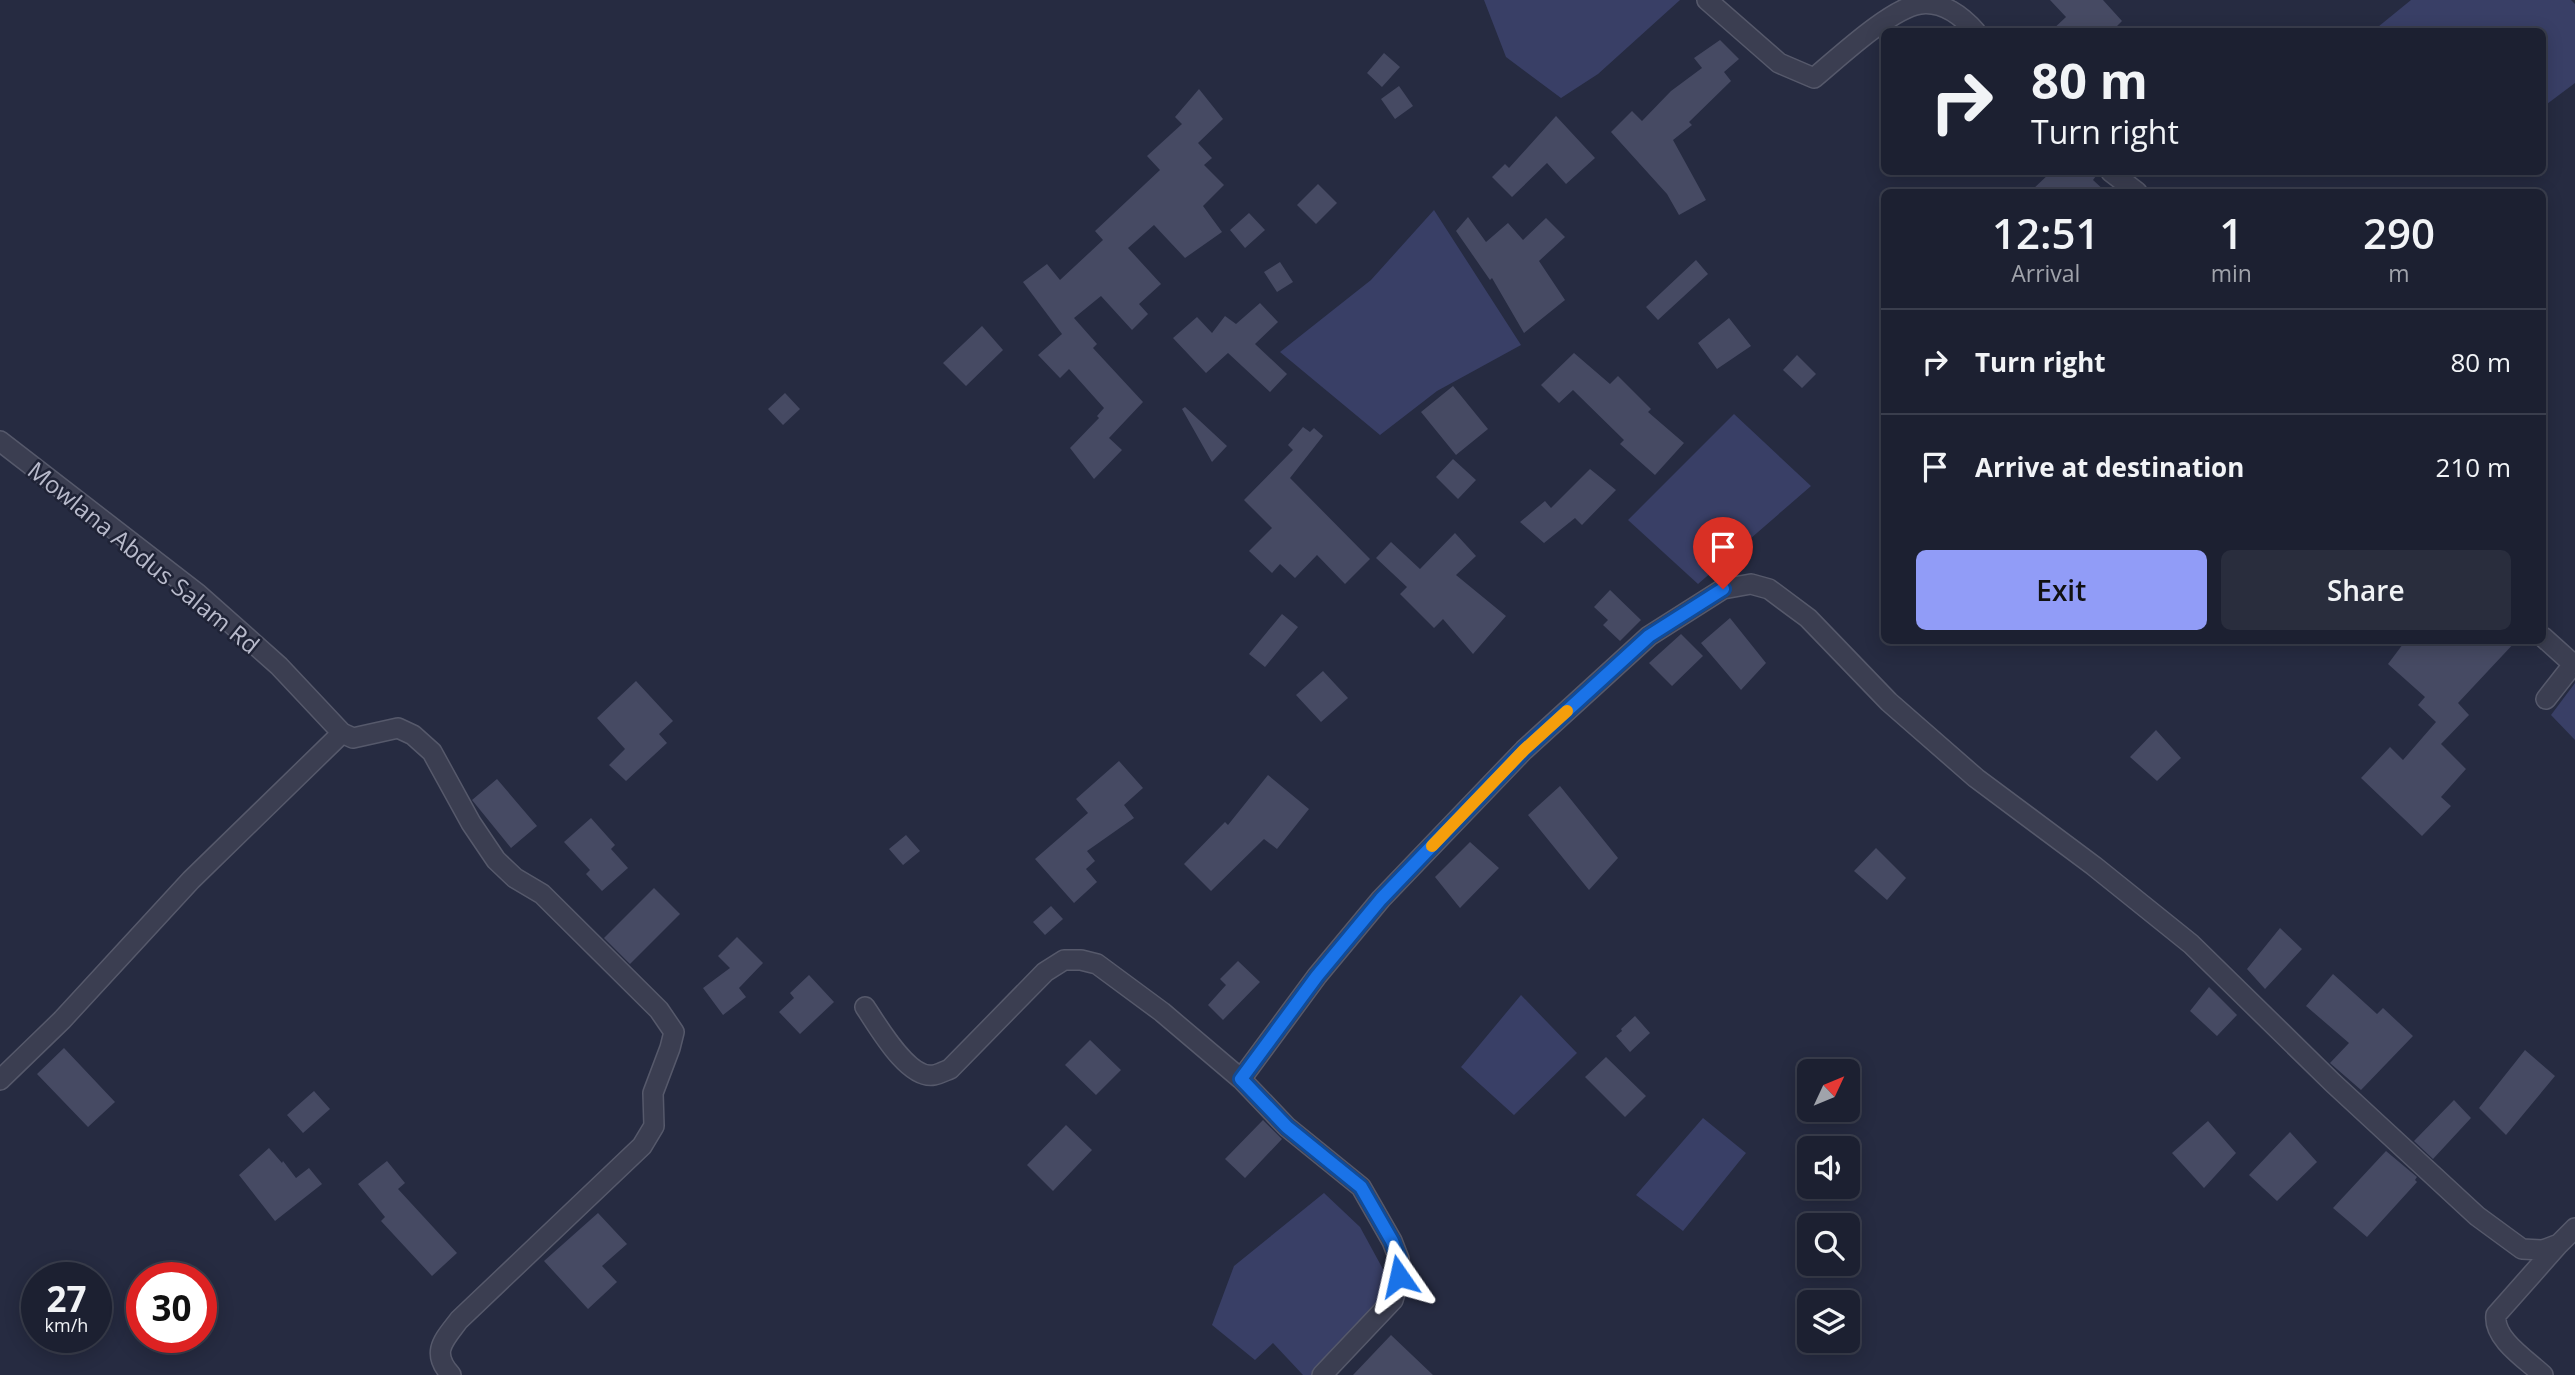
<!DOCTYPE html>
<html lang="en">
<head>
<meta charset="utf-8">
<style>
	body { margin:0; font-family:"Open Sans",sans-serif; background:#292d3d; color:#f1f3f6; height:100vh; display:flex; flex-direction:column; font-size:26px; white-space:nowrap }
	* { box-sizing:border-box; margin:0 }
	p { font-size:23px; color:#a0a3ab }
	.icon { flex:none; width:38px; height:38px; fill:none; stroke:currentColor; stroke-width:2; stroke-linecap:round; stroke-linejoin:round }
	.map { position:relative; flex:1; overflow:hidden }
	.side { position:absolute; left:1881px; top:189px; width:665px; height:455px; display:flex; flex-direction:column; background:#1c2031; border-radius:10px; box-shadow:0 4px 18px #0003,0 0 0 2px #3a3e4d }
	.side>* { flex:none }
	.guide { position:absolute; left:1881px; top:28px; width:665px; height:147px; border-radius:10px; box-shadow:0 4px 18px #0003,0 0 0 2px #3a3e4d; background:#1c2031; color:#f1f3f6; overflow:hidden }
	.needle { width:46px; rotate:46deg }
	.controls { position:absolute; left:1797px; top:1059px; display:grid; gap:14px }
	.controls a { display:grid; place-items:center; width:63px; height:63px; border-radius:10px; background:#1c2031; box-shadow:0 4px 18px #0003,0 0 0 2px #3a3e4d; font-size:35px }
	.speed { position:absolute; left:21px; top:1262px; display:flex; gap:14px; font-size:35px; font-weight:700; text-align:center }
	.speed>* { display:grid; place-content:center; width:91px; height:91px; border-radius:50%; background:#1c2031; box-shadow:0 4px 18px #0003,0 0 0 2px #3a3e4d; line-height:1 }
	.speed small { font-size:18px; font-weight:400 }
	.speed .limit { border:10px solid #d22; background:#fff; color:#111 }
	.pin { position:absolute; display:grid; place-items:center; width:60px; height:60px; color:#fff; margin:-72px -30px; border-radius:50% 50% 50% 0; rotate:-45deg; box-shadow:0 0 7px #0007 }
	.pin .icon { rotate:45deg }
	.me { position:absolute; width:77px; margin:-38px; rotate:349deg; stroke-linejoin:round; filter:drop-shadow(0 0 5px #0008) }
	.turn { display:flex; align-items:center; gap:24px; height:147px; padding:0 35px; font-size:32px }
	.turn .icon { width:91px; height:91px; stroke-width:2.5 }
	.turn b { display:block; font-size:49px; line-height:60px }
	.eta { display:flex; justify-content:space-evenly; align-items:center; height:119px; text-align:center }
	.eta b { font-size:42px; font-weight:600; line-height:49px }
	.action { display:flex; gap:14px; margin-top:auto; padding:14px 35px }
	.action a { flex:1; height:80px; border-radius:10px; background:#919cf7; color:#111; font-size:28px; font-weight:600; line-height:80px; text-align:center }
	.action a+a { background:#292d3d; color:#f1f3f6 }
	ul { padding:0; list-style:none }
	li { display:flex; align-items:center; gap:21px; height:105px; padding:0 35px; border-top:2px solid #3a3e4d }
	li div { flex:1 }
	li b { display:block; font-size:26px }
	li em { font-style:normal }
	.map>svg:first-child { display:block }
	.water { fill:#393f66 }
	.building { fill:#464a63 }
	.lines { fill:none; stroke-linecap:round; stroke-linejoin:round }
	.street-casing { stroke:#56596b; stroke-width:22 }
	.street { stroke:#3b3e51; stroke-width:19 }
	.route-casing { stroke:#114b97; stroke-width:18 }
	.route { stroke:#1a73e8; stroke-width:12 }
	.slow { stroke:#f59e0b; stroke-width:12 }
	.labels { text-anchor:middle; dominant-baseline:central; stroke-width:5; stroke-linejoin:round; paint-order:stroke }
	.street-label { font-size:24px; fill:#b8bacb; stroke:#1f2336 }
</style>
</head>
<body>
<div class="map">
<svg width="2575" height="1375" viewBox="0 0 2575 1375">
	<rect width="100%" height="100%" fill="#262b41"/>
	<!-- water -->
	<path class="water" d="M1484,0H1680L1598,74L1561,98L1506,57Z
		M2411,0H2571L2575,4V83L2543,107V32L2373,31Z
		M1434,210L1521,345L1437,391L1380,435L1280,352L1371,280Z
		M1734,414L1811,486L1698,584L1628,520Z
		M2575,683V740L2551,715Z
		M1521,995L1577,1053L1514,1115L1461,1067Z
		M1703,1118L1746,1153L1683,1231L1636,1195Z
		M1324,1193L1360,1227L1384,1271L1383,1299L1314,1375H1303L1273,1343L1255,1360L1212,1325L1234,1266Z"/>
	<!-- building -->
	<path class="building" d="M2050,0H2103L2122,21L2111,32H2050L2066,17Z
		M1720,40L1739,59L1724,72L1731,81L1689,122L1692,125L1673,140L1706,200L1679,215L1667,194L1611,132L1632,111L1642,121L1671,91L1702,68L1694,58Z
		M1384,53L1400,67L1382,87L1367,73Z
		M1399,86L1413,106L1395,119L1381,99Z
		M1199,89L1223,119L1198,143L1212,158L1204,165L1224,185L1203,206L1222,232L1185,258L1154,225L1128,248L1161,284L1139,304L1148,314L1132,330L1101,296L1074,318L1097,344L1093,348L1143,402L1109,438L1122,450L1094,479L1070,448L1099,418L1097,416L1104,408L1069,369L1060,378L1038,355L1062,334L1023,282L1047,264L1060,280L1103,240L1095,231L1160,170L1147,156L1182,124L1175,117Z
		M1556,116L1595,158L1566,184L1547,163L1512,197L1492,177L1505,164L1509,168Z
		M2051,172H2099L2093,180L2106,192H2030Z
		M1318,184L1337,203L1316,224L1297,205Z
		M1249,213L1265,230L1245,248L1230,230Z
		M1468,217L1486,242L1508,223L1523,240L1546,218L1565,237L1539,261L1565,300L1524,333L1492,278L1490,280L1456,231Z
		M1696,260L1708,274L1658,320L1646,307Z
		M1280,262L1293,282L1277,292L1264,272Z
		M1260,303L1278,322L1255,344L1287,374L1270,392L1228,353L1206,373L1173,338L1197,317L1212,333L1225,316L1236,324Z
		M1729,318L1751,346L1717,369L1698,343Z
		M982,326L1003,350L966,386L943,363Z
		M1574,353L1610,384L1618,376L1651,409L1648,412L1684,443L1655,475L1620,444L1624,440L1573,390L1559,403L1541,385Z
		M1797,355L1816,374L1802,388L1783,370Z
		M1453,386L1488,429L1456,455L1421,412Z
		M785,393L800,409L783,425L768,409Z
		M1185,407L1227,446L1212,462L1182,409Z
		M1303,427L1310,432L1314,428L1323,436L1290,478L1370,559L1345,584L1317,555L1295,578L1280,564L1272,573L1249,551L1272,528L1244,500L1293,450L1288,445Z
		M1453,459L1476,480L1458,499L1436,477Z
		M1590,469L1616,490L1582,525L1575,518L1544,543L1520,522L1545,501L1551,508Z
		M1455,533L1476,556L1456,575L1506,616L1473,654L1443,619L1434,628L1400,594L1407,587L1376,558L1391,542L1420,569Z
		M1610,590L1641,620L1620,641L1603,625L1608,620L1594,607Z
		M1282,614L1298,627L1265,667L1249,654Z
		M1730,618L1766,663L1741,690L1701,643Z
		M1681,634L1703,656L1672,686L1649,663Z
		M2406,640H2517L2458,703L2469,715L2441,744L2466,769L2441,797L2451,806L2422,836L2361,778L2390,747L2403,760L2436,722L2418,705L2425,697L2388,664Z
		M1323,671L1348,698L1321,722L1296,695Z
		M636,681L673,721L659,734L667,743L626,781L609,765L625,749L597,718Z
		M2156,730L2181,758L2157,781L2130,757Z
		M1119,761L1143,788L1124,805L1134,818L1087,851L1095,861L1086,869L1097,882L1074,903L1035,859L1088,813L1076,799Z
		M1268,775L1309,809L1277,849L1264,839L1211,891L1184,864L1225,822L1228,825Z
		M497,779L537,826L511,848L472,800Z
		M1560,786L1618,858L1589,890L1528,815Z
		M591,818L615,845L611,849L628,868L602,891L586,874L590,870L564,842Z
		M906,835L920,851L903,865L889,849Z
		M1470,842L1499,868L1460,908L1435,877Z
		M1876,848L1906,878L1887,900L1854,871Z
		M654,888L680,914L630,964L604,938Z
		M1051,906L1063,919L1045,935L1033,922Z
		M2280,928L2302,949L2265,989L2247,969Z
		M737,937L763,963L739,988L746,997L723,1015L703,988L730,968L718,956Z
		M1238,961L1260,982L1223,1020L1208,1005L1226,985L1220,979Z
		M2333,974L2377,1014L2383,1008L2413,1036L2361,1090L2330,1063L2349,1043L2306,1006Z
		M809,975L834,1002L800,1034L779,1012L794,998L790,993Z
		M2209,987L2237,1015L2217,1036L2190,1011Z
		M1635,1016L1650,1033L1630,1052L1616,1036L1622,1031L1621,1029Z
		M1090,1040L1121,1070L1096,1095L1065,1065Z
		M64,1048L115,1102L88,1127L37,1074Z
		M2525,1050L2555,1076L2506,1135L2479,1108Z
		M1606,1057L1646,1096L1625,1117L1585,1077Z
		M314,1091L330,1109L303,1133L287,1115Z
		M2454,1100L2471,1118L2433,1159L2414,1141Z
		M1263,1120L1282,1139L1245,1178L1225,1159Z
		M2208,1121L2236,1153L2204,1188L2172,1153Z
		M1066,1125L1092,1150L1053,1191L1027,1165Z
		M2290,1132L2317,1162L2277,1201L2249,1175Z
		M269,1148L282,1163L283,1161L296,1178L309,1168L322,1184L275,1221L239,1175Z
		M2386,1151L2417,1177L2415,1180L2417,1182L2367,1237L2333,1208Z
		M387,1161L405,1183L398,1189L457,1253L432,1276L381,1221L385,1217L358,1184Z
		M598,1213L627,1244L602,1266L617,1282L588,1309L544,1261Z
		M1391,1335L1433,1375H1353Z"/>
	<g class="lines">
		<!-- street casing -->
		<g class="street-casing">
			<path id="street" d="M1707,0L1779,63L1814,78C1837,59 1891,8 1920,4C1942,1 1962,16 1976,32
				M2111,172L2137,192
				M0,441L198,594L279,666L342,733L353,738L398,728L413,735L432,752L471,823L496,860L515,878L542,894L659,1010L674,1032L670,1048L653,1093L654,1126L642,1146L459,1320C444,1340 430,1352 451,1375
				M2543,637L2573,664
				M2546,699L2575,662
				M865,1007C878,1026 908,1080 934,1075C939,1074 945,1071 950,1069L1045,972L1064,960H1081L1097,964L1162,1012L1241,1079L1287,1127L1361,1187L1392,1241L1399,1259L1400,1276L1393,1300L1322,1375
				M1241,1079L1317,976L1381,899L1524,750L1649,636L1723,589L1751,584L1769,589L1808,618L1889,702L1976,778L2094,866L2191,944L2333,1083L2477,1216L2522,1249L2543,1250L2559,1244L2575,1228
				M0,1080L62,1020L191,880L342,733
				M2543,1375C2527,1360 2493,1339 2496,1315L2558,1245"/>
		</g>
		<!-- street -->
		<use href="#street" class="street"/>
	</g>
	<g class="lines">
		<!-- route casing -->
		<g class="route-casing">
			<path id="route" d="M1399,1276V1259L1392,1241L1361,1187L1287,1127L1241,1079L1317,976L1381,899L1524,750L1649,636L1723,589"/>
		</g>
		<!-- route -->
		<use href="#route" class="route"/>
		<!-- slow -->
		<path class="slow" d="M1432,846L1524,750L1567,711"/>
	</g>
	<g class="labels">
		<!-- street labels -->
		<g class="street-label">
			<text transform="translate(144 557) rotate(39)">Mowlana Abdus Salam Rd</text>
		</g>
	</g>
</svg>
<div class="controls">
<a><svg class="needle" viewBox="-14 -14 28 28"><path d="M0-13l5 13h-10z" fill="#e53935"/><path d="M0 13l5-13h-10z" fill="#a0a3ab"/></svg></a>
<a><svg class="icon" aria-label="sound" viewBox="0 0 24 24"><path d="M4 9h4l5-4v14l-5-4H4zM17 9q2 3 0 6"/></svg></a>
<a><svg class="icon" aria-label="search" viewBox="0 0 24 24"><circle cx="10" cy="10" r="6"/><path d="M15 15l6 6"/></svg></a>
<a><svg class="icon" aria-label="layers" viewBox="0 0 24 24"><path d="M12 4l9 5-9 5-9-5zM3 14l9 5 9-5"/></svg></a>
</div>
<div class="speed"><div>27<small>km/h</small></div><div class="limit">30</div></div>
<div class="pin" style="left:1723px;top:589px;background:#d93025"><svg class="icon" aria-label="arrive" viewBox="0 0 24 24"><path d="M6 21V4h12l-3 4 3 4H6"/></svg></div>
<svg class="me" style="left:1399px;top:1276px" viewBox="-20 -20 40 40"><path d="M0-17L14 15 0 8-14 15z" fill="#1a73e8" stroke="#fff" stroke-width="4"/></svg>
<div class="guide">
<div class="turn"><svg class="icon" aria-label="right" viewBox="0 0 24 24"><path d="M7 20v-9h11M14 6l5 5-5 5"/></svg><div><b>80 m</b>Turn right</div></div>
</div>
<section class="side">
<div class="eta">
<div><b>12:51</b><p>Arrival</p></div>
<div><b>1</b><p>min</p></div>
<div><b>290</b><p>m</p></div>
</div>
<ul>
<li><svg class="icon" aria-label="right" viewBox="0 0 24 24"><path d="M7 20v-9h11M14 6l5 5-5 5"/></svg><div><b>Turn right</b></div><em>80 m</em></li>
<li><svg class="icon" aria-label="arrive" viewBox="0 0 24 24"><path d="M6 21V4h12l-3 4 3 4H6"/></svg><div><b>Arrive at destination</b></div><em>210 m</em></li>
</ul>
<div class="action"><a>Exit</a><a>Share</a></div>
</section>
</div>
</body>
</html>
